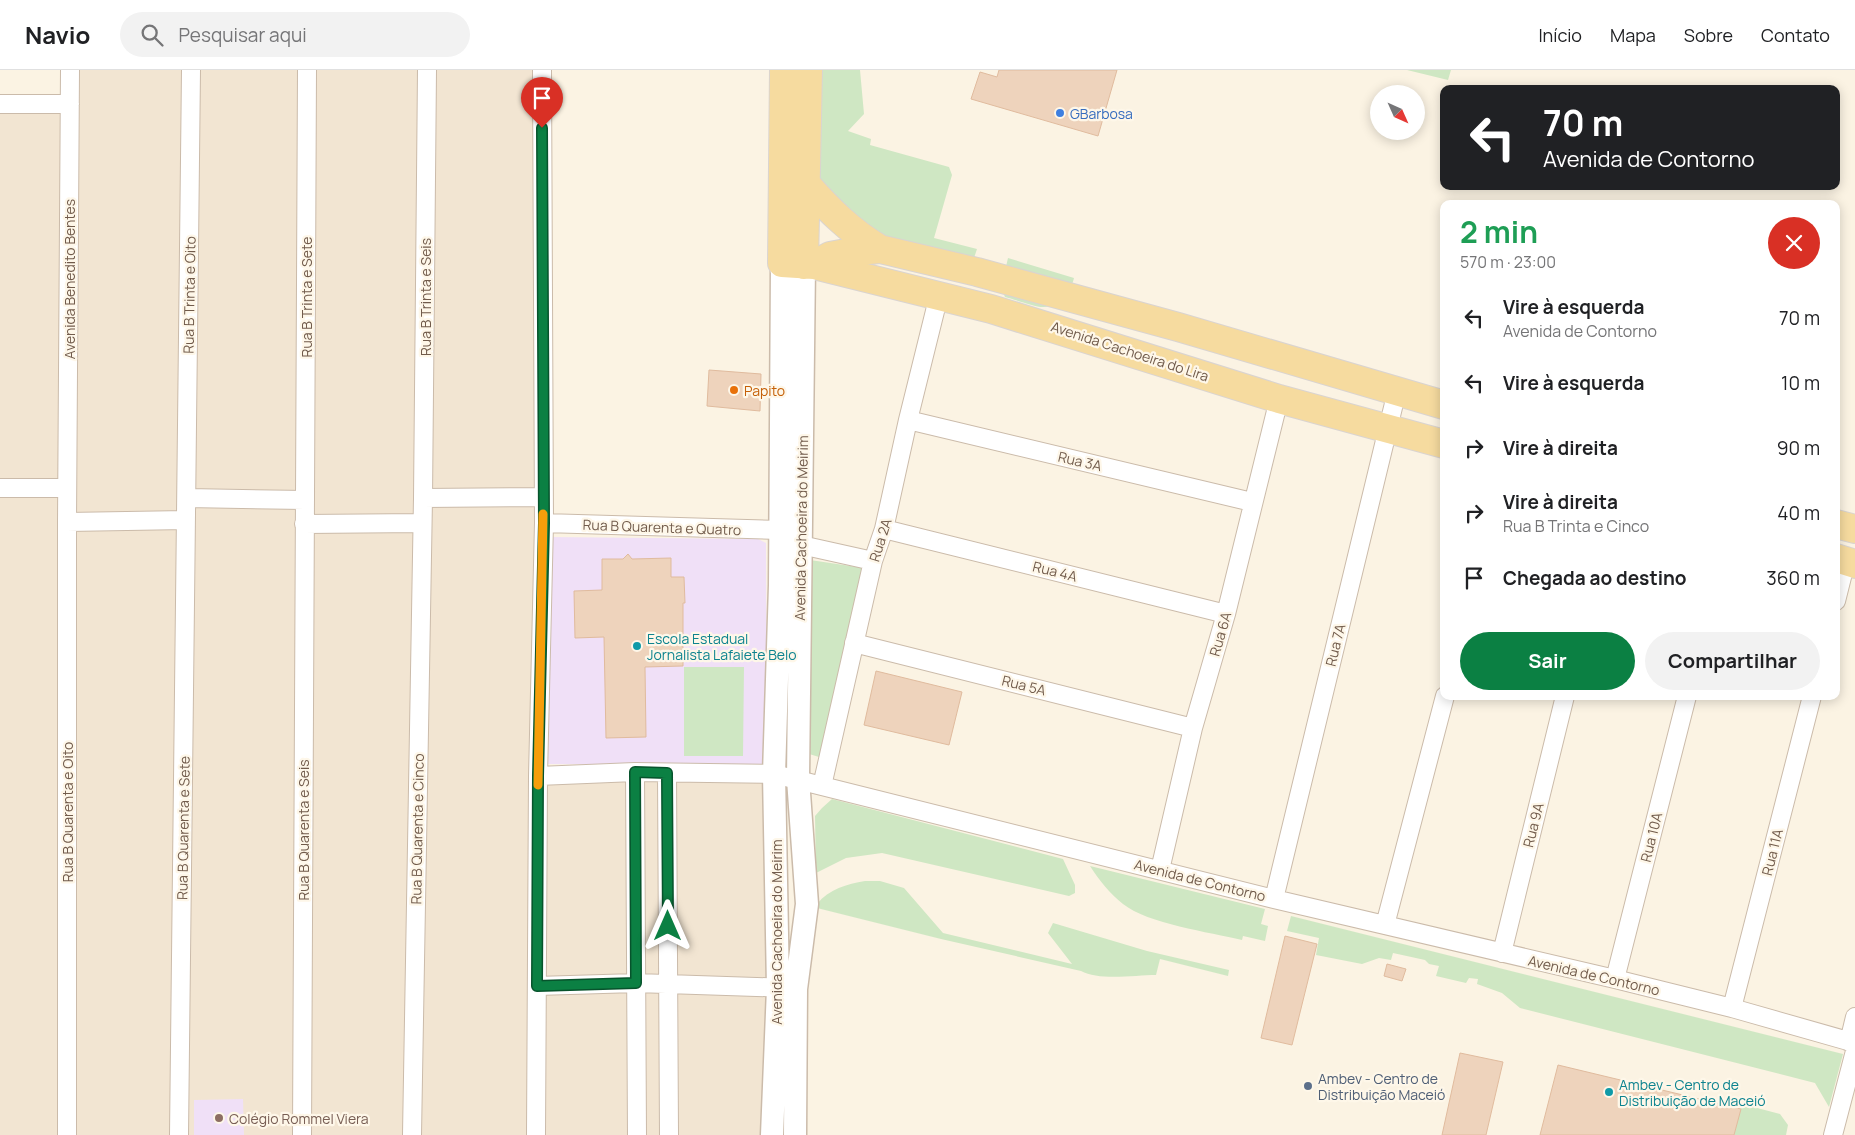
<!DOCTYPE html>
<html lang="pt">
<head>
<meta charset="utf-8">
<style>
	body { margin:0; font-family:Manrope,sans-serif; background:#f2f2f2; color:#202124; height:100vh; display:flex; flex-direction:column; font-size:19px; white-space:nowrap }
	* { box-sizing:border-box; margin:0 }
	p { font-size:16px; color:#757577 }
	.icon { flex:none; width:28px; height:28px; fill:none; stroke:currentColor; stroke-width:2; stroke-linecap:round; stroke-linejoin:round }
	.map { position:relative; flex:1; overflow:hidden }
	.details { position:absolute; left:1440px; top:130px; width:400px; height:500px; display:flex; flex-direction:column; background:#fff; border-radius:10px; box-shadow:0 2px 12px #0003 }
	.details>* { flex:none }
	.guide { position:absolute; left:1440px; top:15px; width:400px; height:105px; border-radius:10px; box-shadow:0 2px 12px #0003; background:#202124; color:#fff; overflow:hidden }
	.needle { width:32px; rotate:135deg }
	.fabs { position:absolute; left:1370px; top:15px; display:grid; gap:10px }
	.fabs a { display:grid; place-items:center; width:55px; height:55px; border-radius:50%; background:#fff; box-shadow:0 2px 12px #0003; font-size:25px }
	.pin { position:absolute; display:grid; place-items:center; width:42px; height:42px; color:#fff; margin:-51px -21px; border-radius:50% 50% 50% 0; rotate:-45deg; box-shadow:0 0 5px #0007 }
	.pin .icon { rotate:45deg }
	.me { position:absolute; width:55px; margin:-28px; rotate:0deg; stroke-linejoin:round; filter:drop-shadow(0 0 4px #0008) }
	.turn { display:flex; align-items:center; gap:18px; height:105px; padding:0 20px; font-size:22px }
	.turn .icon { width:65px; height:65px; stroke-width:2.5 }
	.turn b { display:block; font-size:35px; line-height:42px }
	.round { display:grid; place-items:center; flex:none; width:52px; height:52px; border-radius:26px; background:#f2f2f2 }
	.head { display:flex; align-items:center; justify-content:space-between; height:85px; padding:0 20px }
	h1 { font-size:30px; font-weight:700; line-height:38px; color:#1e9e55 }
	.primary-button { display:flex; gap:10px; margin-top:auto; padding:10px 20px }
	.primary-button a { flex:1; height:58px; border-radius:30px; background:#0b8043; color:#fff; font-size:20px; font-weight:700; line-height:58px; text-align:center }
	.primary-button a+a { background:#f2f2f2; color:#202124 }
	ul { padding:0; list-style:none }
	li { display:flex; align-items:center; gap:15px; height:65px; padding:0 20px }
	li div { flex:1 }
	li b { display:block; font-size:19px }
	li em { font-style:normal }
	header { display:flex; align-items:center; gap:30px; box-sizing:border-box; height:70px; padding:0 25px; background:#fff; border-bottom:1px solid #e0e0e0 }
	header strong { font-size:24px }
	nav { display:flex; gap:28px; margin-inline-start:auto; font-size:18px }
	.search { width:350px; height:45px; background:#f2f2f2; display:flex; align-items:center; gap:12px; box-sizing:border-box; padding:0 18px; border-radius:28px; color:#757577; font-size:19px }
	.map>svg:first-child { display:block }
	.residential { fill:#f2e5d2 }
	.education { fill:#f0e0f7 }
	.green { fill:#cfe7c3 }
	.building { fill:#eed3bc; stroke:#e0bb9e }
	.lines { fill:none; stroke-linecap:round; stroke-linejoin:round }
	.minor-casing { stroke:#cbbbaa; stroke-width:20 }
	.tertiary-casing { stroke:#cbbbaa; stroke-width:25 }
	.primary-casing { stroke:#dad4d0; stroke-width:30 }
	.minor { stroke:#fff; stroke-width:18 }
	.tertiary { stroke:#fff; stroke-width:22 }
	.primary { stroke:#f6db9f; stroke-width:28 }
	.route-casing { stroke:#07532c; stroke-width:12 }
	.route { stroke:#0b8043; stroke-width:9 }
	.slow { stroke:#f59e0b; stroke-width:9 }
	.shop-dot { fill:#3f7fe0; stroke:#fef7e9; stroke-width:2 }
	.food-dot { fill:#e8710a; stroke:#fef7e9; stroke-width:2 }
	.culture-dot { fill:#0f9aa8; stroke:#fef7e9; stroke-width:2 }
	.service-dot { fill:#5c6f8a; stroke:#fef7e9; stroke-width:2 }
	.education-dot { fill:#8d6e63; stroke:#fef7e9; stroke-width:2 }
	.labels { text-anchor:middle; dominant-baseline:central; stroke-width:4.5; stroke-linejoin:round; paint-order:stroke }
	.shop-label { font-size:14px; fill:#366cbe; stroke:#fef7e9; text-anchor:start }
	.street-label { font-size:14px; fill:#715b4b; stroke:#fef7e9 }
	.food-label { font-size:14px; fill:#c56008; stroke:#fef7e9; text-anchor:start }
	.culture-label { font-size:14px; fill:#0d838f; stroke:#fef7e9; text-anchor:start }
	.service-label { font-size:14px; fill:#4e5e75; stroke:#fef7e9; text-anchor:start }
	.education-label { font-size:14px; fill:#785e54; stroke:#fef7e9; text-anchor:start }
</style>
</head>
<body>
<header>
<strong>Navio</strong>
<div class="search"><svg class="icon" aria-label="search" viewBox="0 0 24 24"><circle cx="10" cy="10" r="6"/><path d="M15 15l6 6"/></svg>Pesquisar aqui</div>
<nav><a>Início</a><a>Mapa</a><a>Sobre</a><a>Contato</a></nav>
</header>
<div class="map">
<svg width="1855" height="1065" viewBox="0 0 1855 1065">
	<rect width="100%" height="100%" fill="#fbf3e3"/>
	<!-- residential -->
	<path class="residential" d="M70,0H541L538,705L774,704L773,1065H0V34H70Z"/>
	<!-- education -->
	<path class="education" d="M548,467L758,469L766,473L767,696L546,694Z
		M243,1029L244,1065H194V1030Z"/>
	<!-- green -->
	<path class="green" d="M817,0H860L864,44L848,61L871,69L870,75L949,97L952,105L934,168L977,179L974,188L846,173C828,159 823,152 819,130Z
		M1407,0H1451L1448,10Z
		M1008,188L1074,208C1071,221 1059,236 1044,237C1037,238 1014,229 1005,227L1001,218Z
		M810,490L864,498L819,687L806,683Z
		M684,597H744L743,686H684Z
		M832,729L1063,789L1075,815V823L1069,826L882,783L846,788L816,803L815,746L822,738Z
		M1090,796L1265,839L1261,854L1268,856L1265,871L1243,866L1242,870C1209,862 1148,854 1123,834C1110,824 1099,810 1090,796Z
		M865,811H880L904,818L943,863L1072,894L1048,863L1053,853L1147,881L1229,900L1228,906L1160,889L1156,905C1135,905 1099,911 1081,901L941,869L817,838V834C829,819 847,814 865,811Z
		M1291,846L1843,984L1829,1037L1815,1013L1520,938L1502,923L1477,914L1478,909L1469,908L1466,913L1436,906L1439,896L1429,894L1425,890L1393,883L1391,890L1379,888L1362,894L1316,885L1319,868L1287,861Z
		M1742,1034L1780,1044L1788,1055L1786,1065H1734Z"/>
	<!-- building -->
	<path class="building" d="M999,0H1117L1098,66L971,29L980,2L997,7Z
		M709,300L761,304L760,341L707,336Z
		M628,484L632,489L671,488V507H684L685,533H683V596L645,597L646,667L606,668L604,567L575,568L574,521L602,520V489H623Z
		M876,601L962,622L949,675L864,655Z
		M1285,866L1317,874L1292,975L1261,968Z
		M1387,894L1406,899L1402,911L1384,906Z
		M1460,983L1503,992L1486,1065H1442Z
		M1558,995L1741,1039L1734,1065H1540Z"/>
	<g class="lines">
		<!-- minor casing -->
		<g class="minor-casing">
			<path id="minor" d="M0,34H70
				M908,350L1252,432
				M0,418H67
				M187,428L305,430
				M423,428L543,427
				M67,452L186,450
				M544,453L780,460
				M304,454L422,453
				M884,459L1226,544
				M801,475L873,491
				M1836,531L1846,491
				M854,573L1193,658
				M635,702L637,1065
				M667,703L669,1065
				M538,706L635,702L774,704L1274,829L1615,909L1732,938L1855,973
				M822,716L873,491L884,459L908,350L939,225
				M1160,800L1193,658L1226,544L1279,329
				M1274,829L1397,321
				M1385,855L1445,626
				M1502,883L1565,626
				M1615,909L1687,626
				M537,916L636,913L789,918
				M1732,938L1812,626
				M1849,972L1855,947
				M67,1065V452L70,0
				M179,1065L191,0
				M302,1065L307,0
				M412,1065L423,428L427,0
				M536,1065L538,706L544,453L542,0
				M1833,1065L1855,981"/>
		</g>
		<!-- tertiary casing -->
		<g class="tertiary-casing">
			<path id="tertiary" d="M772,1065L778,918L774,704L780,515L782,193
				M795,1065L796,919L807,834L798,709L804,195"/>
		</g>
		<!-- primary casing -->
		<g class="primary-casing">
			<path id="primary" d="M784,0L782,193L814,195L991,239L1279,329L1444,374
				M807,115C829,140 851,162 880,179
				M804,195L808,0
				M814,195L830,186L857,181L880,179L977,202L1178,257L1444,335
				M1836,454L1855,459
				M1836,488L1855,494"/>
		</g>
		<!-- minor -->
		<use href="#minor" class="minor"/>
		<!-- tertiary -->
		<use href="#tertiary" class="tertiary"/>
		<!-- primary -->
		<use href="#primary" class="primary"/>
	</g>
	<g class="lines">
		<!-- route casing -->
		<g class="route-casing">
			<path id="route" d="M542,58L544,453L538,706L537,916L636,913L635,702L667,703L668,856"/>
		</g>
		<!-- route -->
		<use href="#route" class="route"/>
		<!-- slow -->
		<path class="slow" d="M538,715L543,444"/>
	</g>
	<!-- markers -->
	<circle class="shop-dot" cx="1060" cy="43" r="5"/>
	<circle class="food-dot" cx="734" cy="320" r="5"/>
	<g class="culture-dot">
		<circle cx="637" cy="576" r="5"/>
		<circle cx="1609" cy="1022" r="5"/>
	</g>
	<circle class="service-dot" cx="1308" cy="1016" r="5"/>
	<circle class="education-dot" cx="219" cy="1048" r="5"/>
	<g class="labels">
		<!-- shop labels -->
		<g class="shop-label">
			<text x="1070" y="43">GBarbosa</text>
		</g>
		<!-- street labels -->
		<g class="street-label">
			<text transform="translate(69 209) rotate(-90)">Avenida Benedito Bentes</text>
			<text transform="translate(189 225) rotate(-89)">Rua B Trinta e Oito</text>
			<text transform="translate(306 227) rotate(-90)">Rua B Trinta e Sete</text>
			<text transform="translate(425 227) rotate(-90)">Rua B Trinta e Seis</text>
			<text transform="translate(1130 281) rotate(18)">Avenida Cachoeira do Lira</text>
			<text transform="translate(1080 391) rotate(13)">Rua 3A</text>
			<text transform="translate(662 457) rotate(2)">Rua B Quarenta e Quatro</text>
			<text transform="translate(801 458) rotate(-89)">Avenida Cachoeira do Meirim</text>
			<text transform="translate(880 470) rotate(-73)">Rua 2A</text>
			<text transform="translate(1055 501) rotate(14)">Rua 4A</text>
			<text transform="translate(1220 564) rotate(-74)">Rua 6A</text>
			<text transform="translate(1335 575) rotate(-76)">Rua 7A</text>
			<text transform="translate(1024 615) rotate(14)">Rua 5A</text>
			<text transform="translate(67 742) rotate(-90)">Rua B Quarenta e Oito</text>
			<text transform="translate(1533 755) rotate(-76)">Rua 9A</text>
			<text transform="translate(183 758) rotate(-89)">Rua B Quarenta e Sete</text>
			<text transform="translate(417 759) rotate(-89)">Rua B Quarenta e Cinco</text>
			<text transform="translate(303 760) rotate(-90)">Rua B Quarenta e Seis</text>
			<text transform="translate(1651 767) rotate(-76)">Rua 10A</text>
			<text transform="translate(1772 782) rotate(-76)">Rua 11A</text>
			<text transform="translate(1200 810) rotate(14)">Avenida de Contorno</text>
			<text transform="translate(776 862) rotate(-90)">Avenida Cachoeira do Meirim</text>
			<text transform="translate(1594 905) rotate(13)">Avenida de Contorno</text>
		</g>
		<!-- food labels -->
		<g class="food-label">
			<text x="744" y="320">Papito</text>
		</g>
		<!-- culture labels -->
		<g class="culture-label">
			<text x="647" y="568">Escola Estadual<tspan x="647" dy="16">Jornalista Lafaiete Belo</tspan></text>
			<text x="1619" y="1014">Ambev - Centro de<tspan x="1619" dy="16">Distribuição de Maceió</tspan></text>
		</g>
		<!-- service labels -->
		<g class="service-label">
			<text x="1318" y="1008">Ambev - Centro de<tspan x="1318" dy="16">Distribuição Maceió</tspan></text>
		</g>
		<!-- education labels -->
		<g class="education-label">
			<text x="229" y="1048">Colégio Rommel Viera</text>
		</g>
	</g>
</svg>
<div class="fabs">
<a><svg class="needle" viewBox="-14 -14 28 28"><path d="M0-13l5 13h-10z" fill="#e53935"/><path d="M0 13l5-13h-10z" fill="#757577"/></svg></a>
</div>
<div class="pin" style="left:542px;top:58px;background:#d93025"><svg class="icon" aria-label="arrive" viewBox="0 0 24 24"><path d="M6 21V4h12l-3 4 3 4H6"/></svg></div>
<svg class="me" style="left:668px;top:856px" viewBox="-20 -20 40 40"><path d="M0-17L14 15 0 8-14 15z" fill="#0b8043" stroke="#fff" stroke-width="4"/></svg>
<div class="guide">
<div class="turn"><svg class="icon" aria-label="left" viewBox="0 0 24 24"><path d="M17 20v-9H6M10 6l-5 5 5 5"/></svg><div><b>70 m</b>Avenida de Contorno</div></div>
</div>
<section class="details">
<div class="head"><div><h1>2 min</h1><p>570 m · 23:00</p></div><a class="round" style="background:#d93025;color:#fff"><svg class="icon" aria-label="close" viewBox="0 0 24 24"><path d="M6 6l12 12M18 6L6 18"/></svg></a></div>
<ul>
<li><svg class="icon" aria-label="left" viewBox="0 0 24 24"><path d="M17 20v-9H6M10 6l-5 5 5 5"/></svg><div><b>Vire à esquerda</b><p>Avenida de Contorno</p></div><em>70 m</em></li>
<li><svg class="icon" aria-label="left" viewBox="0 0 24 24"><path d="M17 20v-9H6M10 6l-5 5 5 5"/></svg><div><b>Vire à esquerda</b></div><em>10 m</em></li>
<li><svg class="icon" aria-label="right" viewBox="0 0 24 24"><path d="M7 20v-9h11M14 6l5 5-5 5"/></svg><div><b>Vire à direita</b></div><em>90 m</em></li>
<li><svg class="icon" aria-label="right" viewBox="0 0 24 24"><path d="M7 20v-9h11M14 6l5 5-5 5"/></svg><div><b>Vire à direita</b><p>Rua B Trinta e Cinco</p></div><em>40 m</em></li>
<li><svg class="icon" aria-label="arrive" viewBox="0 0 24 24"><path d="M6 21V4h12l-3 4 3 4H6"/></svg><div><b>Chegada ao destino</b></div><em>360 m</em></li>
</ul>
<div class="primary-button"><a>Sair</a><a>Compartilhar</a></div>
</section>
</div>
</body>
</html>
